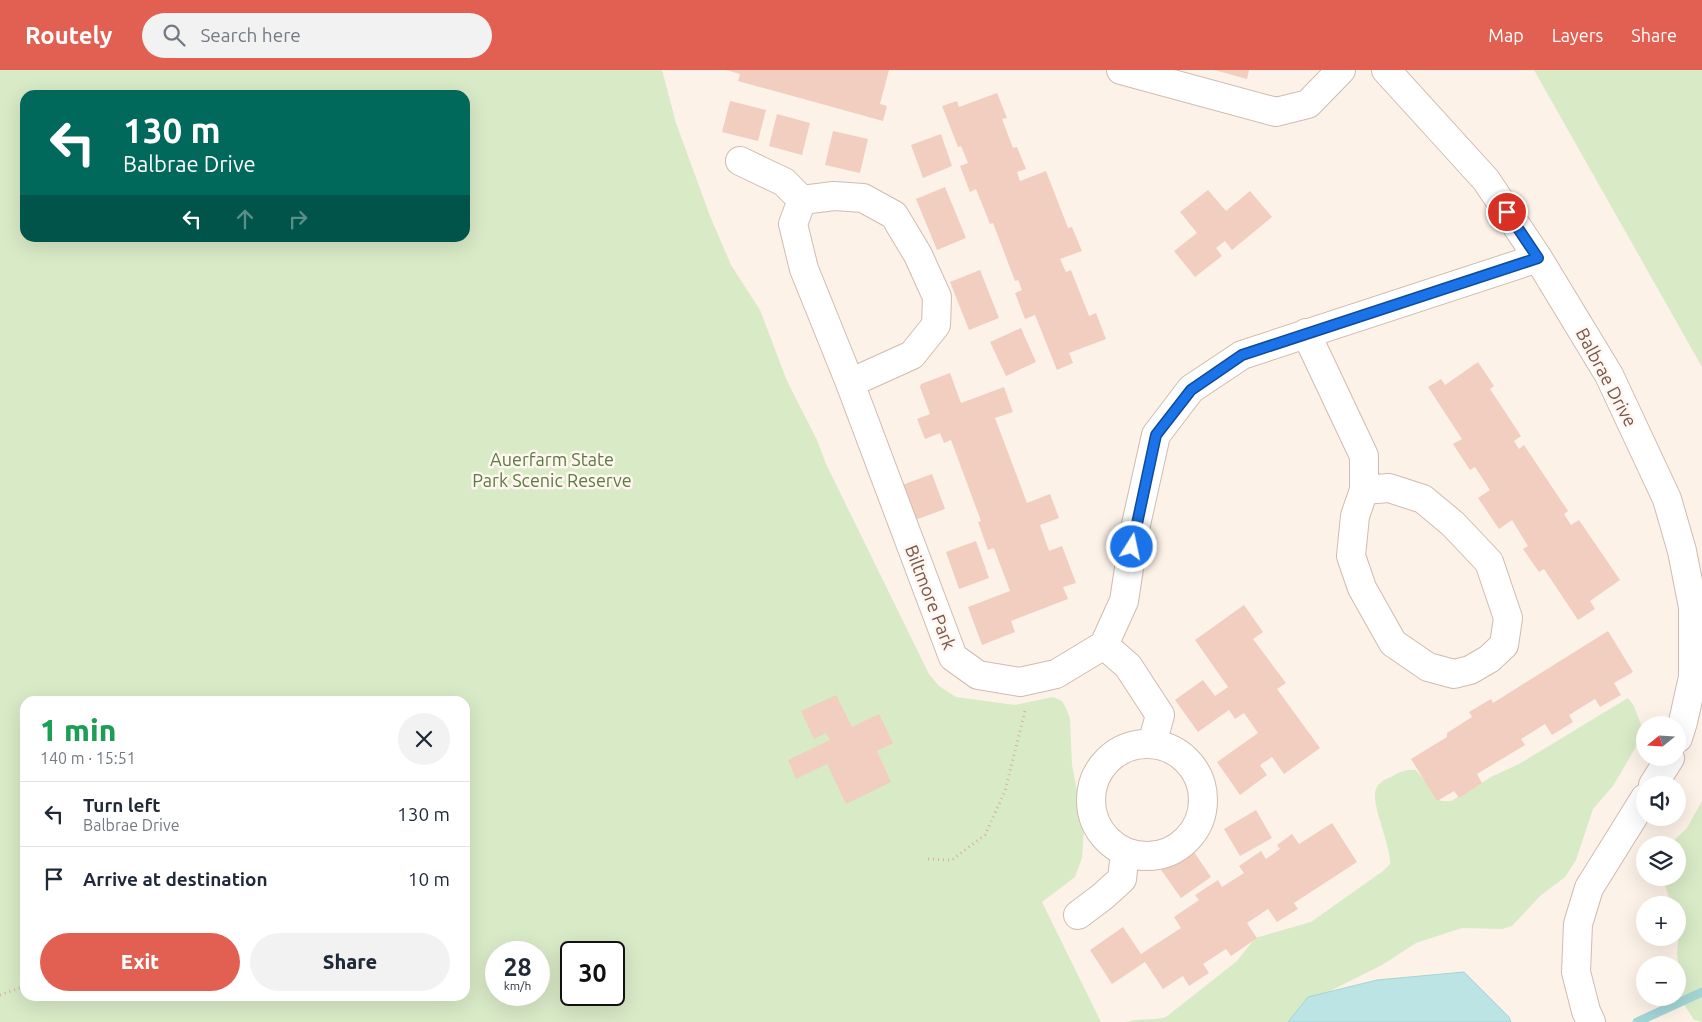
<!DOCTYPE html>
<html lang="en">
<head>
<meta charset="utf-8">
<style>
	body { margin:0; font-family:Ubuntu,sans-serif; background:#f2f2f3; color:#1f2937; height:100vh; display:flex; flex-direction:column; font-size:19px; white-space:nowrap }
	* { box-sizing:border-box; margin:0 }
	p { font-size:16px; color:#747a83 }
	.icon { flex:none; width:28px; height:28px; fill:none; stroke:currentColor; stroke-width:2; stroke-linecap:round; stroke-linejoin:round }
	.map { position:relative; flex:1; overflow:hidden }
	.side { position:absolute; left:20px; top:626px; width:450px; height:305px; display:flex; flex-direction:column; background:#fff; border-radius:15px; box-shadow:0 5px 20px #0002 }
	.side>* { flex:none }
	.hud { position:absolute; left:20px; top:20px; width:450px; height:152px; border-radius:15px; box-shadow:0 5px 20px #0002; background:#00695c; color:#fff; overflow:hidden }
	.needle { width:32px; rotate:252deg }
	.buttons { position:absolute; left:1636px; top:646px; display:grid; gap:10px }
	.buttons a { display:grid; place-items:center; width:50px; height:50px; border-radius:50%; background:#fff; box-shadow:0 5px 20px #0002; font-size:25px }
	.speed { position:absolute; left:485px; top:871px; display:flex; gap:10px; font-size:25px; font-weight:700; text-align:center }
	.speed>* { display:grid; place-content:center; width:65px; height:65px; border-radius:50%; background:#fff; box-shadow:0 5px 20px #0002; line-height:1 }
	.speed small { font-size:12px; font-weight:400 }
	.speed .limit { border:2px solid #111; border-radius:8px; background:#fff; color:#111 }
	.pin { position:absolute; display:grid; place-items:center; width:42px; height:42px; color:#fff; margin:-21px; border:2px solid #fff; border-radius:50%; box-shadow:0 1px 5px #0007 }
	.me { position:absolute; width:55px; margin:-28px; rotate:10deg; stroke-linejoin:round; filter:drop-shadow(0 0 4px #0008) }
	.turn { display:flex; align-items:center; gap:18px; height:105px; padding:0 20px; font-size:22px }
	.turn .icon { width:65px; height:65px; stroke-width:2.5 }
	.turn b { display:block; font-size:35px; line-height:42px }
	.lanes { display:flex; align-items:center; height:48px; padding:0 20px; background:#0003; justify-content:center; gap:25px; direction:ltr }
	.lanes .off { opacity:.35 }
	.round { display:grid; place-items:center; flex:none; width:52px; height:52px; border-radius:26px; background:#f2f2f3 }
	.overview { display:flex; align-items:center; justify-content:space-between; height:85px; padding:0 20px }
	h1 { font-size:30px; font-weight:800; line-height:38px; color:#1e9e55 }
	.action { display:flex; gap:10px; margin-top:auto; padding:10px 20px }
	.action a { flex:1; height:58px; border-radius:30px; background:#e26051; color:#fff; font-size:20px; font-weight:800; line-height:58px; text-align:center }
	.action a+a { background:#f2f2f3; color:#1f2937 }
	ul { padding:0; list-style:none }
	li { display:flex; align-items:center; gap:15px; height:65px; padding:0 20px; border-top:1px solid #e0e1e3 }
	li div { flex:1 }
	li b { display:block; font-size:19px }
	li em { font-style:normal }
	header { display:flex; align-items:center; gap:30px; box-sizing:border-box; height:70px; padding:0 25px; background:#e26051; color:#fff }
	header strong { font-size:24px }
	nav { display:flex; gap:28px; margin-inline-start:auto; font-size:18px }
	.search { width:350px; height:45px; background:#f2f2f3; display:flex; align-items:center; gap:12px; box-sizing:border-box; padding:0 18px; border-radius:28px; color:#747a83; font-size:19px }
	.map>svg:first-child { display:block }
	.green { fill:#d9eac7; fill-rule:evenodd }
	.water { fill:#bde4e5; stroke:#a3d5d7 }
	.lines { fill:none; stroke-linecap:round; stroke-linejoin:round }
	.stream { stroke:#a3d5d7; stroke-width:9 }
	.building { fill:#f1cec0 }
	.minor-casing { stroke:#d0bbb0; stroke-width:30 }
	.path { stroke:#d6b1a3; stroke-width:3; stroke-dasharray:1 4; stroke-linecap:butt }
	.minor { stroke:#fff; stroke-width:28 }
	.route-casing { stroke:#114b97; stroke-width:12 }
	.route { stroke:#1a73e8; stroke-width:9 }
	.labels { text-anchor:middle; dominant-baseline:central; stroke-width:5; stroke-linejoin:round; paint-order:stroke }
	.street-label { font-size:18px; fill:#76564c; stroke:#fff6ef }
	.park-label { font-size:18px; fill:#5b7b44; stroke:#fff6ef }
</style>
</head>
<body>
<header>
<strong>Routely</strong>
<div class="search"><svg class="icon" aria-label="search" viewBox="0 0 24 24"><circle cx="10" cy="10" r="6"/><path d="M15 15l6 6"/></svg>Search here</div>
<nav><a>Map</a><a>Layers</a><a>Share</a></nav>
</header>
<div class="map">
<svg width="1702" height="952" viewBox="0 0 1702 952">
	<rect width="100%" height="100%" fill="#fcf2e8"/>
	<!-- green -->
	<path class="green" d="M0,0H662L676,53L710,146L731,195L760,240L787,311L817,370L826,394L929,604L939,616L956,627L1015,635L1053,627L1062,631L1067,640L1070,649L1072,695L1084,757L1082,788L1075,807L1042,832L1101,952H0ZM25,25H465V168H25ZM25,631H465V926H25ZM496,882H539V925H496ZM571,882H614V925H571Z
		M1534,0H1702V297Z
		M1628,628L1634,636L1644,663L1613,716L1593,739L1576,790L1565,807L1540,826L1512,856L1502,859L1462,858L1416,873L1382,895L1310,931L1291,952H1126C1140,948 1152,951 1166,947L1237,891L1255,868L1311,852L1383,801L1390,794C1391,774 1370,733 1376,719C1379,712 1384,710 1391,707C1400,702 1406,699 1416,700L1441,731H1451L1493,706L1519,694Z
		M1702,731V952L1694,950L1683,933L1677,883L1680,853L1678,847V835H1672L1662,808H1678V775H1669L1687,758Z"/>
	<!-- water -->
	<path class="water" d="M1464,902L1509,947L1511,952H1288L1308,927L1377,910Z"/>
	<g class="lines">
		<!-- stream -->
		<path class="stream" d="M1637,952L1702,922"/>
	</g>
	<!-- building -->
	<path class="building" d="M726,0H889L880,34L887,36L883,51L738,11L740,4Z
		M1214,0H1249L1247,9Z
		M997,23L1007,48L1002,49L1013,78L1017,77L1026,99L1017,102L1020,111L1046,101L1068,158L1072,157L1082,181L1060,189L1066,202L1071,200L1089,246L1096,243L1106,269L1069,283L1073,293L1057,300L1035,245L1025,249L1015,223L1022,220L1018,210L1015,211L993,153L990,154L976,119L970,122L960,96L968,93L961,76L958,77L942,36L957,31L959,37Z
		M730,31L766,40L758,71L722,62Z
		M777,44L810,53L802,85L769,76Z
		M833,61L868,69L860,103L825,95Z
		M941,64L952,96L923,108L911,75Z
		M945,117L966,168L937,180L916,129Z
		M1208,120L1226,141L1250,121L1272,147L1232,180L1225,171L1216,178L1222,186L1195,207L1174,181L1197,163L1180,142Z
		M980,200L999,248L969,260L950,212Z
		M1021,258L1036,292L1006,306L990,272Z
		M1478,292L1494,316L1490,319L1521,366L1514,371L1519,379L1524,375L1568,441L1564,444L1571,455L1579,450L1620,510L1590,531L1595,539L1578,550L1544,499L1539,502L1523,479L1528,476L1512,450L1499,459L1478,428L1490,420L1475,397L1470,400L1453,374L1462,369L1428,317L1441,309L1445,315Z
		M950,303L961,333L1004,317L1013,342L995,348L1027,433L1050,424L1059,448L1040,455L1049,481L1062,476L1076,513L1063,517L1068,529L1011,551L1015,562L982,575L968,537L1010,521L994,478L988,480L978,452L981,451L951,370L944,373L940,363L925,369L917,349L930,344L920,317L921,314Z
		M932,404L945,439L915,450L902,415Z
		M976,471L989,508L959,519L946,482Z
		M1244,535L1263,562L1253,569L1286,613L1277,619L1320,678L1284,704L1272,687L1260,695L1267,705L1240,725L1217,692L1258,663L1244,643L1235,649L1229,640L1198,662L1175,630L1203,610L1215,626L1228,617L1195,570Z
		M1608,561L1633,602L1614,613L1621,625L1600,637L1595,629L1569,645L1573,652L1552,665L1545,654L1521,669L1525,675L1477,704L1482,713L1459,728L1454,721L1437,731L1411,689L1447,667V663L1472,647L1469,642L1491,629L1493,633Z
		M836,625L852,657L879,644L893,673L877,681L891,712L846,734L827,694L796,709L788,690L830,670L826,663L814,669L801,641Z
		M1256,740L1272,768L1240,786L1224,759Z
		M1332,753L1357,792L1294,833L1298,839L1277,852L1268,839L1247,853L1257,868L1231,886L1226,879L1203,894L1209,903L1189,916L1183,906L1163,919L1145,892L1112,914L1090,880L1123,857L1141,884L1181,858L1174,847L1199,830L1195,825L1218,810L1222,817L1244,803L1239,796L1261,781L1266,789L1280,779L1277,775L1292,764L1299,774Z
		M1192,779L1211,807L1181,828L1161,800Z"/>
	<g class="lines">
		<!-- minor casing -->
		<g class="minor-casing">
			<path id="minor" d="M1121,0L1276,42L1308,34L1341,0
				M1386,0L1486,110L1538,188L1609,305L1667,429L1682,481L1693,537V607L1683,652L1678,668
				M740,91L784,112L802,130L793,154L804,199L850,313L953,587L978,605L1020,612L1056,604L1104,575
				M802,130L834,126L863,128L894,145L918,185L937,227L936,255L912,285L850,313
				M1306,263L1364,386V420L1355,446L1351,486L1362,518L1393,573L1428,597L1454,604L1470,600L1489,589L1504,575L1508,548L1489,492L1453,454L1423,429L1389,418L1364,420
				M1104,575L1124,531L1135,459L1156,365L1191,319L1242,285L1538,188
				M1104,575L1128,596L1160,645L1152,674
				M1091 730a56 56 0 1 1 112 0a56 56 0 1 1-112 0Z
				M1653,715L1670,688
				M1078,845L1102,827L1122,809L1125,782
				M1591,952L1586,941L1576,902L1578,854L1589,818L1645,728"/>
		</g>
		<!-- path -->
		<path class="path" d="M928,789L952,790L985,765L1005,721L1025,641
			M0,925L25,916"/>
		<!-- minor -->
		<use href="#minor" class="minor"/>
	</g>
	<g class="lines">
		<!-- route casing -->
		<g class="route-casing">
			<path id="route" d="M1132,477L1156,365L1191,320L1242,285L1538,188L1507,142"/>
		</g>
		<!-- route -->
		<use href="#route" class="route"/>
	</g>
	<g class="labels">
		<!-- street labels -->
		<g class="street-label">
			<text transform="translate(1607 307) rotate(62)">Balbrae Drive</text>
			<text transform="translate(931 527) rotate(69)">Biltmore Park</text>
		</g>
		<!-- park labels -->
		<g class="park-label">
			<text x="552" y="389">Auerfarm State<tspan x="552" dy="21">Park Scenic Reserve</tspan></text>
		</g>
	</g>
</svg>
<div class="buttons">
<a><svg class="needle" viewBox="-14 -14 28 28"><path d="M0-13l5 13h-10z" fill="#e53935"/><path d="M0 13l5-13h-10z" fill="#747a83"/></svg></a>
<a><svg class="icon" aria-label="sound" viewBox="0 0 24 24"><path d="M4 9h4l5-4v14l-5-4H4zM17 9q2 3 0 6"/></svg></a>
<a><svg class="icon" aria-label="layers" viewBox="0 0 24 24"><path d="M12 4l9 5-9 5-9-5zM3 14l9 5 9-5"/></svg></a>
<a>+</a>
<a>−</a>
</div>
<div class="speed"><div>28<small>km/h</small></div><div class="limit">30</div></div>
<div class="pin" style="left:1507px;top:142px;background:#d93025"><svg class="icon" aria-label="arrive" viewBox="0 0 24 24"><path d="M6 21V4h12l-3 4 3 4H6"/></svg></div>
<svg class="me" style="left:1132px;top:477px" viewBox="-20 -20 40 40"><circle r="17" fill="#1a73e8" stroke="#fff" stroke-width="3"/><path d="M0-11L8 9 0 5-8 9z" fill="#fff"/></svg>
<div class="hud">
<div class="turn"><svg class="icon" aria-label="left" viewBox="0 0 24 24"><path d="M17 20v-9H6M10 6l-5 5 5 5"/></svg><div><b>130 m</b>Balbrae Drive</div></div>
<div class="lanes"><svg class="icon" aria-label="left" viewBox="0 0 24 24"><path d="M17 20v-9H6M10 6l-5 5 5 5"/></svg><svg class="icon off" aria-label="ahead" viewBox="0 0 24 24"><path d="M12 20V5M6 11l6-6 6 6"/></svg><svg class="icon off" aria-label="right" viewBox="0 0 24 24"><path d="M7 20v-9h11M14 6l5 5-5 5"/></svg></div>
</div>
<section class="side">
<div class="overview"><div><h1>1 min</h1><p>140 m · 15:51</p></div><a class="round"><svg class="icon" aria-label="close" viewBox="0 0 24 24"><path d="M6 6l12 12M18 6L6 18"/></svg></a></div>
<ul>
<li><svg class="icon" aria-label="left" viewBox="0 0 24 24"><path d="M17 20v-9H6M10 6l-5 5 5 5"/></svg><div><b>Turn left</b><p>Balbrae Drive</p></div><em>130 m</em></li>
<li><svg class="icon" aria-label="arrive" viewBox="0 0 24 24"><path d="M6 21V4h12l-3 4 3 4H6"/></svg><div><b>Arrive at destination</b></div><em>10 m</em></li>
</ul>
<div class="action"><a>Exit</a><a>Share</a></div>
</section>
</div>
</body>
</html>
